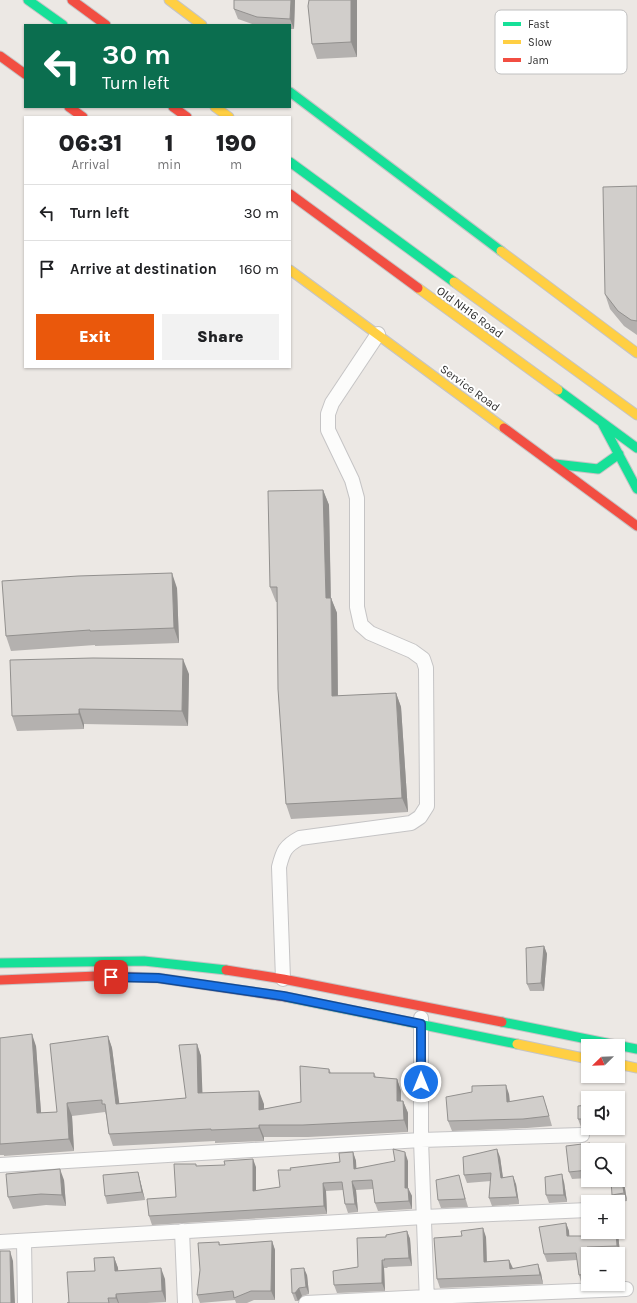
<!DOCTYPE html>
<html lang="en">
<head>
<meta charset="utf-8">
<style>
	body { margin:0; font-family:Karla,sans-serif; background:#f2f2f2; color:#202124; height:100vh; display:flex; flex-direction:column; font-size:15px; white-space:nowrap }
	* { box-sizing:border-box; margin:0 }
	p { font-size:13px; color:#757577 }
	.icon { flex:none; width:22px; height:22px; fill:none; stroke:currentColor; stroke-width:2; stroke-linecap:round; stroke-linejoin:round }
	.map { position:relative; flex:1; overflow:hidden }
	.drawer { position:absolute; left:24px; top:116px; width:267px; height:252px; display:flex; flex-direction:column; background:#fff; border-radius:0px; box-shadow:0 1px 3px #0004 }
	.drawer>* { flex:none }
	.hud { position:absolute; left:24px; top:24px; width:267px; height:84px; border-radius:0px; box-shadow:0 1px 3px #0004; background:#0b6e4f; color:#fff; overflow:hidden }
	.needle { width:26px; rotate:247deg }
	.tools { position:absolute; left:581px; top:1039px; display:grid; gap:8px }
	.tools a { display:grid; place-items:center; width:44px; height:44px; border-radius:0px; background:#fff; box-shadow:0 1px 3px #0004; font-size:20px }
	.pin { position:absolute; display:grid; place-items:center; width:34px; height:34px; color:#fff; margin:-17px; border-radius:8px; box-shadow:0 2px 6px #0006 }
	.me { position:absolute; width:44px; margin:-22px; rotate:0deg; stroke-linejoin:round; filter:drop-shadow(0 0 3px #0008) }
	.turn { display:flex; align-items:center; gap:14px; height:84px; padding:0 12px; font-size:18px }
	.turn .icon { width:52px; height:52px; stroke-width:2.5 }
	.turn b { display:block; font-size:28px; line-height:34px }
	.eta { display:flex; justify-content:space-evenly; align-items:center; height:68px; text-align:center }
	.eta b { font-size:24px; font-weight:800; line-height:28px }
	.button { display:flex; gap:8px; margin-top:auto; padding:8px 12px }
	.button a { flex:1; height:46px; border-radius:0px; background:#ea580c; color:#fff; font-size:16px; font-weight:800; line-height:46px; text-align:center }
	.button a+a { background:#f2f2f2; color:#202124 }
	ul { padding:0; list-style:none }
	li { display:flex; align-items:center; gap:12px; height:56px; padding:0 12px; border-top:1px solid #e0e0e0 }
	li div { flex:1 }
	li b { display:block; font-size:15px }
	li em { font-style:normal }
	.map>svg:first-child { display:block }
	.lines { fill:none; stroke-linecap:round; stroke-linejoin:round }
	.street-casing { stroke:#c5c4c5; stroke-width:16 }
	.fast-casing { stroke:#c5c4c5; stroke-width:11 }
	.slow-casing { stroke:#c5c4c5; stroke-width:11 }
	.jam-casing { stroke:#c5c4c5; stroke-width:11 }
	.street { stroke:#fcfcfb; stroke-width:14 }
	.fast { stroke:#16e098; stroke-width:9 }
	.slow { stroke:#ffcf43; stroke-width:9 }
	.jam { stroke:#f24e42; stroke-width:9 }
	.wall { fill:#b4b1af }
	.shaded-wall { fill:#92908e }
	.building { fill:#d1cecb; stroke:#92908e }
	.route-casing { stroke:#114b97; stroke-width:10 }
	.route { stroke:#1a73e8; stroke-width:7 }
	.labels { text-anchor:middle; dominant-baseline:central; stroke-width:4; stroke-linejoin:round; paint-order:stroke }
	.street-label { font-size:12px; fill:#2e2e2e; stroke:#fff }
	.key { fill:#fff; stroke:#c0c0c0; stroke-width:1 }
	.key-label { font-size:11px; fill:#2e2e2e }
</style>
</head>
<body>
<div class="map">
<svg width="637" height="1303" viewBox="0 0 637 1303">
	<rect width="100%" height="100%" fill="#ece8e4"/>
	<g class="lines">
		<!-- street casing -->
		<g class="street-casing">
			<path id="street" d="M283,979L279,867C283,851 285,846 300,838L411,823L420,817L427,806L426,668L423,659L412,651L370,633L361,625L357,607V498L352,480L328,430V414L332,403L378,334
				M421,1018V1140L427,1303
				M0,1165L421,1140L582,1135
				M182,1231L185,1303
				M24,1241L25,1303
				M0,1242L424,1217L588,1210
				M306,1303L427,1297L626,1289"/>
		</g>
		<!-- fast casing -->
		<g class="fast-casing">
			<path id="fast" d="M28,0L63,25
				M290,92L501,251
				M290,162L454,282
				M558,390L637,448
				M602,423L637,489
				M555,464L598,469L619,454
				M0,963L144,961L226,970
				M286,997L517,1044
				M502,1022L637,1049"/>
		</g>
		<!-- slow casing -->
		<g class="slow-casing">
			<path id="slow" d="M169,0L202,25
				M215,107L229,117
				M501,251L637,353
				M290,270L504,428
				M454,282L637,415
				M418,288L558,390
				M517,1044L588,1059
				M618,1064L637,1068"/>
		</g>
		<!-- jam casing -->
		<g class="jam-casing">
			<path id="jam" d="M72,0L106,25
				M0,56L25,74
				M69,107L83,117
				M173,107L187,117
				M290,194L418,288
				M504,428L637,526
				M226,970L283,979L502,1022
				M0,980L98,976L158,978L286,997"/>
		</g>
		<!-- street -->
		<use href="#street" class="street"/>
		<!-- fast -->
		<use href="#fast" class="fast"/>
		<!-- slow -->
		<use href="#slow" class="slow"/>
		<!-- jam -->
		<use href="#jam" class="jam"/>
	</g>
	<!-- wall -->
	<path class="wall" d="M295,0L294,29H290V25H255L238,19L234,9Z
		M309,0H357V57L317,59L312,44Z
		M637,186V335L624,326L610,309L605,294Z
		M323,490L329,505L331,598L337,613L338,696L396,693L401,707L408,812L291,819L286,804L277,602H276L270,587Z
		M177,588L179,643L95,646V645L11,651L6,636Z
		M189,674L188,726L84,724V729L17,731L12,716Z
		M544,946L547,954L544,991H530L527,984Z
		M108,1036L112,1048L119,1104L186,1098L197,1044L201,1056L202,1093L264,1104V1109L301,1102L329,1069L331,1073H374L376,1077L397,1079L401,1091V1101H403L408,1113V1132L308,1137H264V1141L215,1143V1141L113,1146L109,1134L106,1115L105,1112L72,1116L74,1151L4,1156V1155H0V1038L36,1046L41,1113L57,1112Z
		M509,1094L510,1101L546,1105L552,1126L527,1128L452,1131L448,1121Z
		M588,1105V1126L581,1127L578,1119Z
		M588,1150V1178L572,1179L569,1172Z
		M353,1152L356,1161V1168L408,1161V1188L412,1196V1209L378,1211L375,1203L373,1189L356,1190L358,1212L348,1213L345,1204L343,1190L326,1191L327,1214L152,1225L149,1216L176,1197L197,1166L256,1167V1191L280,1187L291,1170L340,1162Z
		M500,1157L503,1177L516,1184L519,1204L492,1206L489,1198L491,1181L467,1183L464,1175Z
		M138,1172L145,1200L107,1204L105,1196Z
		M621,1174L624,1182L627,1201L618,1202H614L612,1195Z
		M64,1180L66,1206L46,1205L13,1209L8,1197Z
		M564,1182L567,1202L549,1203L546,1195Z
		M461,1183L468,1207L441,1208L438,1200Z
		M566,1223L569,1231V1236H593V1232H618L620,1254H588V1282H581L579,1275L577,1260L547,1262L544,1254Z
		M407,1231L410,1239L412,1266L387,1267L388,1268H384L385,1291L337,1293L334,1285L358,1267L386,1237Z
		M486,1237L487,1262L509,1260L513,1268L541,1273L543,1284L440,1288L437,1279Z
		M272,1241L275,1250V1300H254L247,1303H236L235,1300L200,1303L197,1295L219,1242L220,1245Z
		M114,1257L118,1268V1271L165,1279L166,1302L147,1303H67H69L95,1271Z
		M307,1275L309,1294L302,1296L298,1301H295L292,1293Z"/>
	<!-- shaded-wall -->
	<path class="shaded-wall" d="M291,0H295L294,29L290,19Z
		M351,0H357V57L351,42Z
		M323,490L329,505L331,613L326,598Z
		M172,573L177,588L179,643L174,628Z
		M331,598L337,613L338,711L332,696Z
		M183,659L189,674L188,726L182,711Z
		M396,693L401,707L408,812L402,798Z
		M79,709L84,724V729L79,714Z
		M544,946L547,954L544,991L541,983Z
		M32,1034L36,1046L42,1125L37,1113Z
		M108,1036L112,1048L121,1116L116,1104Z
		M197,1044L201,1056L203,1106L198,1093Z
		M397,1079L401,1091V1114L397,1101Z
		M506,1085L509,1094L510,1111L507,1102Z
		M259,1091L264,1104V1123L259,1110Z
		M403,1101L408,1113V1132L404,1120Z
		M67,1103L72,1116L74,1151L69,1139Z
		M259,1125L264,1137V1141L259,1128Z
		M497,1149L500,1157L504,1186L501,1178Z
		M353,1152L356,1161L357,1178L354,1169Z
		M405,1152L408,1161V1197L405,1188Z
		M253,1159L256,1167V1200L253,1191Z
		M60,1169L64,1180L66,1206L62,1195Z
		M138,1172L145,1200L142,1192Z
		M562,1174L564,1182L567,1202L564,1195Z
		M621,1174L624,1182L627,1201L624,1193Z
		M513,1176L516,1184L519,1204L517,1197Z
		M352,1181L356,1190L358,1212L355,1204Z
		M323,1183L326,1191L327,1214L324,1206Z
		M408,1188L412,1196V1209L409,1201Z
		M566,1223L569,1231L570,1244L567,1236Z
		M483,1228L486,1237L487,1271L484,1262Z
		M407,1231L410,1239L412,1266L409,1258Z
		M616,1232H618V1233L620,1254L617,1246Z
		M272,1241L275,1250V1300L271,1291Z
		M10,1251L13,1261L15,1303H11Z
		M114,1257L118,1268L119,1282L115,1271Z
		M382,1260L384,1268L385,1291L382,1283Z
		M509,1260L513,1269H510Z
		M538,1264L541,1273L543,1284L540,1275Z
		M161,1268L165,1279L166,1302L162,1291Z
		M304,1268L307,1275L309,1294L306,1287Z
		M299,1288L302,1296L298,1301L295,1293Z
		M116,1294L119,1303H118L116,1298Z"/>
	<!-- building -->
	<path class="building" d="M234,0H291L290,19L257,17L234,9Z
		M309,0H351V42L312,44L308,6Z
		M637,186V321L631,320L618,311L605,294L603,187Z
		M323,490L326,598H331L332,696L396,693L402,798L286,804L278,689L277,587H270L268,491Z
		M172,573L174,628L90,631V630L6,636L2,581L78,576Z
		M93,658L183,659L182,711L79,709V714L12,716L10,660Z
		M544,946L541,983L527,984L526,948Z
		M32,1034L37,1113L57,1112L50,1044L108,1036L116,1104L186,1098L179,1045L197,1044L198,1093L259,1091V1110L301,1102L300,1066L329,1069V1073H374V1077L397,1079V1101H403L404,1120L303,1125H259V1128L211,1130V1129L109,1134L105,1104H102V1100L67,1103L69,1139L0,1144V1038Z
		M506,1085L507,1102L543,1096L549,1116L523,1119L448,1121L446,1097L472,1092V1086Z
		M588,1105V1119H578V1106Z
		M590,1143L591,1150H588V1170L569,1172L566,1146Z
		M393,1149L405,1152V1188H408L409,1201L375,1203L372,1180L352,1181L355,1204H345L342,1182L323,1183L324,1206L149,1216L147,1199L176,1197L174,1164H196V1166L225,1165L224,1161L253,1159V1191L280,1187L278,1170H291L290,1168L340,1162L339,1153L353,1152L354,1169L395,1161Z
		M497,1149L501,1178L513,1176L517,1197L489,1198L491,1173L464,1175L463,1157Z
		M60,1169L62,1195L41,1194L8,1197L6,1174Z
		M138,1172L142,1192L105,1196L103,1175Z
		M562,1174L564,1195H546L545,1177Z
		M618,1174H621L624,1193L612,1195L611,1180H618Z
		M459,1175L465,1199L438,1200L436,1180Z
		M566,1223L567,1236H593V1232H616L617,1246L587,1247L588,1254V1274L579,1275L576,1253L544,1254L539,1227Z
		M483,1228L484,1262L509,1260L510,1269L538,1264L540,1275L437,1279L434,1238L462,1236L461,1231Z
		M407,1231L409,1258L384,1259L385,1260H382V1283L334,1285L333,1271L358,1267L357,1238L386,1237V1235Z
		M272,1241L271,1291H251L234,1298L233,1291L197,1295L200,1270L198,1243L219,1242V1245Z
		M0,1251H10L11,1303H0Z
		M114,1257L115,1271L161,1268L162,1291L116,1294V1298H108L109,1303H67H69L67,1272L95,1271L94,1258Z
		M304,1268L306,1287L299,1288L295,1293H292L291,1269Z"/>
	<g class="lines">
		<!-- route casing -->
		<g class="route-casing">
			<path id="route" d="M111,977L158,978L283,996L421,1024V1082"/>
		</g>
		<!-- route -->
		<use href="#route" class="route"/>
	</g>
	<g class="labels">
		<!-- street labels -->
		<g class="street-label">
			<text transform="translate(470 312) rotate(36)">Old NH16 Road</text>
			<text transform="translate(470 388) rotate(36)">Service Road</text>
		</g>
	</g>
	<!-- legend -->
	<rect x="495" y="10" width="132" height="64" rx="6" class="key"/>
	<rect x="503" y="22" width="18" height="4" fill="#16e098"/>
	<rect x="503" y="40" width="18" height="4" fill="#ffcf43"/>
	<rect x="503" y="58" width="18" height="4" fill="#f24e42"/>
	<g class="key-label">
		<text x="528" y="28">Fast</text>
		<text x="528" y="46">Slow</text>
		<text x="528" y="64">Jam</text>
	</g>
</svg>
<div class="tools">
<a><svg class="needle" viewBox="-14 -14 28 28"><path d="M0-13l5 13h-10z" fill="#e53935"/><path d="M0 13l5-13h-10z" fill="#757577"/></svg></a>
<a><svg class="icon" aria-label="sound" viewBox="0 0 24 24"><path d="M4 9h4l5-4v14l-5-4H4zM17 9q2 3 0 6"/></svg></a>
<a><svg class="icon" aria-label="search" viewBox="0 0 24 24"><circle cx="10" cy="10" r="6"/><path d="M15 15l6 6"/></svg></a>
<a>+</a>
<a>−</a>
</div>
<div class="pin" style="left:111px;top:977px;background:#d93025"><svg class="icon" aria-label="arrive" viewBox="0 0 24 24"><path d="M6 21V4h12l-3 4 3 4H6"/></svg></div>
<svg class="me" style="left:421px;top:1082px" viewBox="-20 -20 40 40"><circle r="17" fill="#1a73e8" stroke="#fff" stroke-width="3"/><path d="M0-11L8 9 0 5-8 9z" fill="#fff"/></svg>
<div class="hud">
<div class="turn"><svg class="icon" aria-label="left" viewBox="0 0 24 24"><path d="M17 20v-9H6M10 6l-5 5 5 5"/></svg><div><b>30 m</b>Turn left</div></div>
</div>
<section class="drawer">
<div class="eta">
<div><b>06:31</b><p>Arrival</p></div>
<div><b>1</b><p>min</p></div>
<div><b>190</b><p>m</p></div>
</div>
<ul>
<li><svg class="icon" aria-label="left" viewBox="0 0 24 24"><path d="M17 20v-9H6M10 6l-5 5 5 5"/></svg><div><b>Turn left</b></div><em>30 m</em></li>
<li><svg class="icon" aria-label="arrive" viewBox="0 0 24 24"><path d="M6 21V4h12l-3 4 3 4H6"/></svg><div><b>Arrive at destination</b></div><em>160 m</em></li>
</ul>
<div class="button"><a>Exit</a><a>Share</a></div>
</section>
</div>
</body>
</html>
